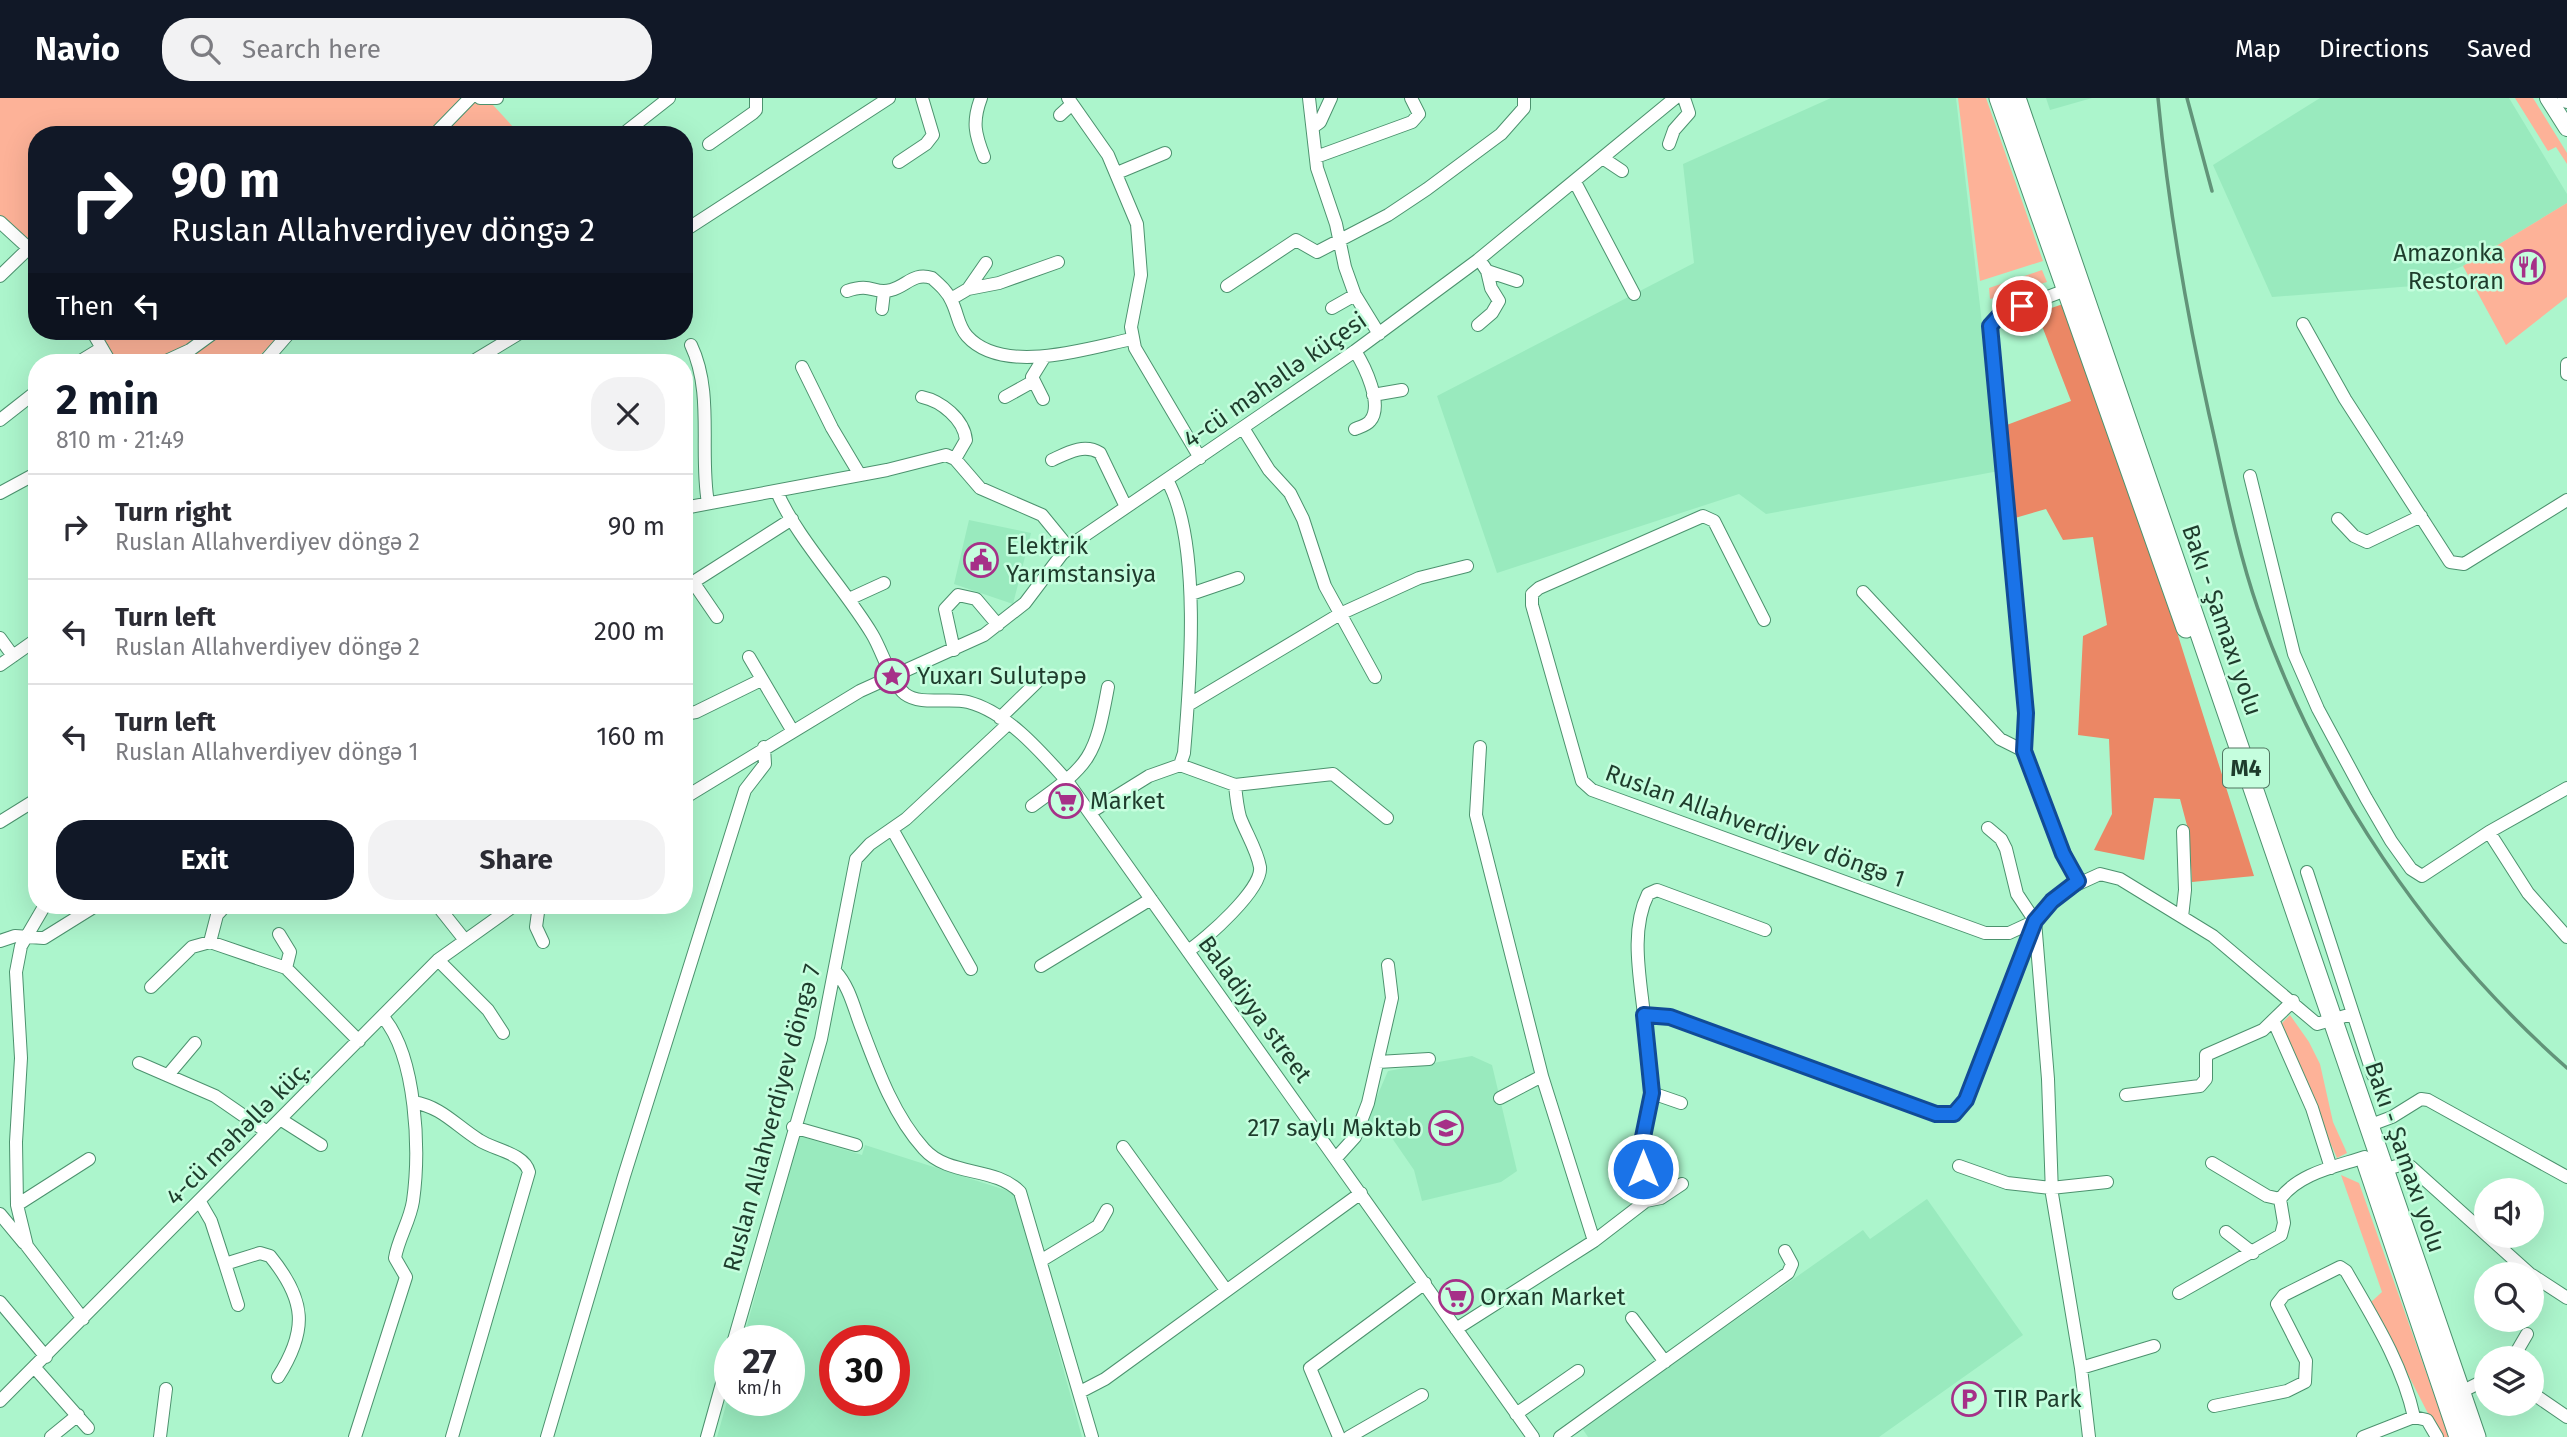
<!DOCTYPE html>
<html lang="en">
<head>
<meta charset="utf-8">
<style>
	body { margin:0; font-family:"Fira Sans",sans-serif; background:#f2f2f3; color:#2b2b33; height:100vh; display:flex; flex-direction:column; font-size:26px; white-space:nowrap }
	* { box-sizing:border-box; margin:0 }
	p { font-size:23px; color:#7c7c81 }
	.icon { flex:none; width:38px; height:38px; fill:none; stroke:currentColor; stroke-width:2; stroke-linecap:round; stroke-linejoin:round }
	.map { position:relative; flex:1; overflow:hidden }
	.drawer { position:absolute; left:28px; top:256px; width:665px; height:560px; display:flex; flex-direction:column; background:#fff; border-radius:28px; box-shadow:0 7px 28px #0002 }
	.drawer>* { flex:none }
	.banner { position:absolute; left:28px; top:28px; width:665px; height:214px; border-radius:28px; box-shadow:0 7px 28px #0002; background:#111827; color:#fff; overflow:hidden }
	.tools { position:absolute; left:2474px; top:1080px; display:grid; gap:14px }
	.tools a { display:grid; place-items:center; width:70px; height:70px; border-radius:50%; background:#fff; box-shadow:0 7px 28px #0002; font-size:35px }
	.speed { position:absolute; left:714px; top:1227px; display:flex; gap:14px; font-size:35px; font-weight:700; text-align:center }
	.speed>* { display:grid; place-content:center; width:91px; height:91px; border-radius:50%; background:#fff; box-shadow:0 7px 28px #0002; line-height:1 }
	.speed small { font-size:18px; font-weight:400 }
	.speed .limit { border:10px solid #d22; background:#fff; color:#111 }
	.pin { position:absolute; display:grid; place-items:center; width:60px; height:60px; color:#fff; margin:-30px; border:4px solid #fff; border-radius:50%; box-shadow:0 2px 7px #0007 }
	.me { position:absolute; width:77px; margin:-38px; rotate:0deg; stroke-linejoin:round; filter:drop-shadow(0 0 5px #0008) }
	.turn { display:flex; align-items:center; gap:24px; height:147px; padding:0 28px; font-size:32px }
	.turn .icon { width:91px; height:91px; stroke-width:2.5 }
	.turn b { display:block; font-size:49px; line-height:60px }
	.then { display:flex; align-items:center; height:66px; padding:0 28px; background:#0003; gap:14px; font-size:26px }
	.round { display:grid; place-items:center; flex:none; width:74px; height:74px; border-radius:28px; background:#f2f2f3 }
	.headline { display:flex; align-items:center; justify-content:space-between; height:119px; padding:0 28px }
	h1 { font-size:42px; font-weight:700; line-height:52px; color:#111827 }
	.action { display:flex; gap:14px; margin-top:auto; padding:14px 28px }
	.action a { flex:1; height:80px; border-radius:28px; background:#111827; color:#fff; font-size:28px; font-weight:700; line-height:80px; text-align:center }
	.action a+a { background:#f2f2f3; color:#2b2b33 }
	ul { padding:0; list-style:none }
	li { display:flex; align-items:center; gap:21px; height:105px; padding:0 28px; border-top:2px solid #e1e1e2 }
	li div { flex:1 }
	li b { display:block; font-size:26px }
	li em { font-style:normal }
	header { display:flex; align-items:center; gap:42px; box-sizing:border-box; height:98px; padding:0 35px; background:#111827; color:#fff }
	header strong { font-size:33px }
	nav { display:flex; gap:38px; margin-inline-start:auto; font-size:24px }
	.search { width:490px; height:63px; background:#f2f2f3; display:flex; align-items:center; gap:18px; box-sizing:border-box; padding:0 24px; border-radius:28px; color:#7c7c81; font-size:26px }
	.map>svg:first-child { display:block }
	.built { fill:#99eabe; fill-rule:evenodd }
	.green { fill:#fdb298 }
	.forest { fill:#eb8765 }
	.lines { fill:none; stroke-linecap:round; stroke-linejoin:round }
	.minor-casing { stroke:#4c926e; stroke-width:14 }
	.major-casing { stroke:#4c926e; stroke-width:18 }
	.highway-casing { stroke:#4c926e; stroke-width:21 }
	.minor { stroke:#fff; stroke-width:12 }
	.major { stroke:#fff; stroke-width:16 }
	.highway { stroke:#fff; stroke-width:19 }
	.rail { stroke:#629479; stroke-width:3.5 }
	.route-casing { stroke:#114b97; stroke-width:18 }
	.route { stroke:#1a73e8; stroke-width:12 }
	.labels { text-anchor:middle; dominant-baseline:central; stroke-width:5; stroke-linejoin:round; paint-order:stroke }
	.shield { fill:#c5fede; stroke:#507661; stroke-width:2 }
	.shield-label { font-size:23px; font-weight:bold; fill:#1e3c2c }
	.poi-label { font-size:24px; fill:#1e3c2c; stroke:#c5fede; text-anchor:start }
	.street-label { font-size:24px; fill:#1e3c2c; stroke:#c5fede }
</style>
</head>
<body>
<header>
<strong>Navio</strong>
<div class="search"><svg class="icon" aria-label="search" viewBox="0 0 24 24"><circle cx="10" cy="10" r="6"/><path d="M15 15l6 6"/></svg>Search here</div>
<nav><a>Map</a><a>Directions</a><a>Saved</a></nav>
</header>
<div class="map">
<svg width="2567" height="1339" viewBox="0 0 2567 1339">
	<rect width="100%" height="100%" fill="#acf5cc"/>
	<!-- built -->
	<path class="built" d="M1831,0H1956L1999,373L1766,416L1739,396L1497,475L1437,298L1694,165L1683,66Z
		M2046,0H2092L2050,12Z
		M2320,0H2509L2567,96V105L2463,168L2413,188L2272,199L2213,67Z
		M969,422L1031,435L1013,506L954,486Z
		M1472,958L1492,967L1517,1073L1501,1084L1422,1103L1414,1072L1383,1027L1371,1034L1365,1026L1388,973Z
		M799,1038L862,1057L865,1047L1015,1095L1082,1339H717L730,1293V1302H789V1242H743ZM835,1242H894V1302H835Z
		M1927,1101L2023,1237L1879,1339H1588L1582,1330L1863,1132L1870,1141Z"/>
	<!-- green -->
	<path class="green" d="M0,0H471L478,6L493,7L514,30L504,37H37V152L0,118Z
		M1958,0H1986L2043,163L1980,183Z
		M2515,0H2533L2567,55V66L2556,49L2548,53Z
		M2567,105V199L2506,247L2463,168Z
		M2042,172L2047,184L1990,201L1989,190Z
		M100,233H285L253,264H127L109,254Z
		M2290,917L2309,944L2320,966L2333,1024L2347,1055L2337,1060L2279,928Z
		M2341,1077L2359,1085L2449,1339H2440L2371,1204L2382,1194Z"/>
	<!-- forest -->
	<path class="forest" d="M2063,206L2170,512L2254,778L2192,784L2189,735L2180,701L2154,700L2144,762L2094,752L2112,716L2109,641L2078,637L2083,538L2107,527L2093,439L2063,442L2046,411L2015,420L2004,328L2071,303L2037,215Z"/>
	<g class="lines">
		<!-- minor casing -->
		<g class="minor-casing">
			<path id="minor" d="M480,0H497
				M981,0C972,24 975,36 984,59
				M1068,0L1108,57L1137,126L1141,177L1131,229L1135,250L1200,360
				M1309,0L1317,70L1336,126L1345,169L1355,197L1379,236
				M1060,17L1072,6
				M1313,29L1320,24L1331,0
				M627,33L669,0
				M434,37L470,0
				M709,46L753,15L756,12V0
				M1669,46L1674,32L1689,15L1684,0
				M1316,59L1412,24L1419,16L1411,0
				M1604,61L1622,73
				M899,64L926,46L933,37L922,0
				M1117,75L1165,55
				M1575,84L1634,196
				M0,124L37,158
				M684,133L889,0
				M1483,167L1487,173L1517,183
				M0,178L29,150
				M1227,188L1296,142L1317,154L1388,117L1427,91L1501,36L1524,10V0
				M968,191L986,165
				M2066,192L2000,217L1990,228L2026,615L2024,653L2054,733L2078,784
				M847,193C872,184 874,197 891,192C907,188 913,174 932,180C940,187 948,194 952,204C958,216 958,228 967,238C1003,278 1088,250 1132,241
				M951,201L968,191L999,185L1058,164
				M1332,210L1355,197
				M882,211L884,194
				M2303,226L2345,301L2450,464L2464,466L2567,402
				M1478,227L1492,215L1499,203L1491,190L1487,173
				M92,233L110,264
				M691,247C714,295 699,354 708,405
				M79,264L102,250
				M164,264L190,252L216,233
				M264,264L291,233
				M472,264L523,233
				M2567,266V276
				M802,269L832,330L860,377
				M1373,297L1402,292
				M922,299C941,303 964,321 966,342L955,361
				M1005,299L1032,284
				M1043,301L1032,279L1045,258
				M0,322L37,293
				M1243,330L1269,372L1290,395L1303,421L1325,488L1375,579
				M1355,331C1360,329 1367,327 1370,323C1384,307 1364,267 1355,253
				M1052,362C1067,355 1084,345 1100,355L1126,409
				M2250,378L2294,556L2318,611L2366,700L2391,743L2411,771L2422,778L2489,734
				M777,394C796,439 845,491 872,536C882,552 891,585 905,596C921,608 949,599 968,604C1007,614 1041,654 1067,683L1533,1339
				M0,395L37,375
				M684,410L887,372L946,357L955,361L980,390L1042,417L1069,450
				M2338,421L2354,438L2367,444L2421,418
				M693,484L717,519
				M684,490L792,421
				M1863,494L2000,641L2024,653
				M1191,496L1238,480
				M849,501L884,485
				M1764,522L1714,423L1703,418L1539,490L1532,496V507L1582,683L1592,692L1985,835H2009L2035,823
				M0,540L13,558
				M954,552L945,511L958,497L976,501L998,527
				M749,559L792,632
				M0,567L37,541
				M1188,607L1340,516L1419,480L1467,468
				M684,609L690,615L696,614L761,582
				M1000,620L1037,584
				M1480,649L1476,717L1542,978L1594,1143
				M1180,667L1235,687L1333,676L1387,720
				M2567,690L2489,734L2528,795L2567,839
				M684,700L860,593L984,537L1025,505L1062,456L1078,442L1355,253L1478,162L1675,0
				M1032,708C1091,666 1095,660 1108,589
				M1091,714L1149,678L1180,667L1184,655C1190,585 1202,443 1167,382
				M0,724L37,701
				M1988,730L2001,741L2006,751L2017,796L2035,823L2048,981L2052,1096L2081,1270L2089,1339
				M892,731L971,871
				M2307,774L2373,977
				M45,807L21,848L16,874L21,960L16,1044L17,1107L27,1148L83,1221
				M437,807L464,841
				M539,807L536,829L543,844
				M2182,819L2185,792L2183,733
				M279,836L290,854L286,870
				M0,843L15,838L44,840L97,807
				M210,844L217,817L226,807
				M1188,853C1206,841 1263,791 1260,769C1257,752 1246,735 1240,719C1237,708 1236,697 1235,687
				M438,862L488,912L503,935
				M1041,868L1151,801
				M835,873C850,889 854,911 862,931C877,971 894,1018 924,1051C949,1079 995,1068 1020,1094L1092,1339
				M151,889L192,849L210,844L286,870L359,943
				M1644,917C1640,879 1630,832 1648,796L1657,792L1765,832
				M2274,924L2312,1010L2331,1070
				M1378,964L1429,961
				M139,965L215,998L267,1034
				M168,977L195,945
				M1652,995L1681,1005
				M2126,997L2200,988L2206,981V957L2263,932L2293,903
				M1500,1000L1542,978
				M413,1004C442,1009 455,1027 479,1042C494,1052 524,1055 529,1074L452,1339
				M280,1021L321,1047
				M2368,1028L2392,1019L2421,1001L2428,1002L2567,1079
				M793,1029L856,1047
				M1123,1049L1226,1192
				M1336,1060L1355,1039L1368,1005L1392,900L1388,867
				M2212,1065L2267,1098L2280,1101C2299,1075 2335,1069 2365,1059
				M1959,1068L2007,1085L2051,1090L2107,1084
				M2383,1072L2400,1067L2411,1069L2530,1176
				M1646,1103L1661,1100L1682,1086
				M200,1104L211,1123L225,1166L260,1155L270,1158C306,1202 308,1232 278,1279
				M17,1107L89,1061
				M0,1116L24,1145
				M2226,1134L2253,1155
				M1042,1162L1098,1128L1107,1112
				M225,1166L238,1207
				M2532,1177L2567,1200
				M2179,1195L2281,1137L2284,1125L2280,1101
				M0,1204L46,1259
				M1632,1220L1665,1264
				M1456,1231L1594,1143L1646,1103L1643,1039L1652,995L1644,917L1670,919L1936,1016H1954L1966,1002L2035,823L2065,792L2100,776L2120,781L2213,838L2317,926L2352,916
				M734,1242L821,941L856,761L870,746L906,721L1008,626
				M2513,1260L2527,1236
				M35,1270L88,1330
				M2081,1270L2154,1248
				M1080,1294L1105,1281L1361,1095
				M2461,1294L2487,1281
				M2532,1295L2567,1319
				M0,1303L438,862L515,807
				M2214,1308L2287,1293L2305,1284L2306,1263L2277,1206L2284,1197L2340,1169L2346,1173C2373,1220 2402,1265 2414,1319
				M1516,1316L1578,1273
				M51,1339L78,1317
				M160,1339L166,1291
				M355,1339L406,1179L395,1160C398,1141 410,1123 413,1103C420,1053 417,959 383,919
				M547,1339L624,1078L745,692L765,666L764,649
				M707,1339L730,1257
				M1339,1339L1310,1270L1425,1185
				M1349,1339L1422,1297
				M1560,1339L1788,1175L1792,1166L1785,1153
				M2363,1339L2414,1319L2427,1322L2437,1339"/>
		</g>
		<!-- major casing -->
		<g class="major-casing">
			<path id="major" d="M2548,0L2567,30
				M2566,0L2567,2"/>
		</g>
		<!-- highway casing -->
		<g class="highway-casing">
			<path id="highway" d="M1999,0L2186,530
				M2016,0L2476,1339
				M2367,1066L2459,1339"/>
		</g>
		<!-- minor -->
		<use href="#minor" class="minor"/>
		<!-- major -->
		<use href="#major" class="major"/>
		<!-- highway -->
		<use href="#highway" class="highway"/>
		<!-- rail -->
		<path class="rail" d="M2158,0C2168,106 2186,212 2209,316C2224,381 2236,448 2258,511C2320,688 2427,846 2567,970
			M2187,0L2212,93"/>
	</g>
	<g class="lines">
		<!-- route casing -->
		<g class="route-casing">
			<path id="route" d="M1643,1071V1039L1652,995L1644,917L1670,919L1936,1016H1954L1966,1002L2035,823L2052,803L2078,783L2063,756L2024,653L2026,615L1990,228L2000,217L2022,208"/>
		</g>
		<!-- route -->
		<use href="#route" class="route"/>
	</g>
	<!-- icons -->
	<defs>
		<g id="restaurant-ring" transform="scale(1.75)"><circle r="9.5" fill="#c5fede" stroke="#a63088" stroke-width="1.5"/><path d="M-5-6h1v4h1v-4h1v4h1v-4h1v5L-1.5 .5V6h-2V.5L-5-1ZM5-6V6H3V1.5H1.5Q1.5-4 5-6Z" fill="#a63088"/></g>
		<g id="civic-ring" transform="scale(1.75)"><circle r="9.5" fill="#c5fede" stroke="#a63088" stroke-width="1.5"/><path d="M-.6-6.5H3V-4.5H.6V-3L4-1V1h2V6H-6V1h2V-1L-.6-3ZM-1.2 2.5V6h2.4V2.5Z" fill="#a63088"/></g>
		<g id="sight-ring" transform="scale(1.75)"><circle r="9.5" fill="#c5fede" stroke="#a63088" stroke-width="1.5"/><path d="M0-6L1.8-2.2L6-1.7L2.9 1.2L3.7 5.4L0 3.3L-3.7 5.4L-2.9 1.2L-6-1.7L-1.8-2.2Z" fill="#a63088"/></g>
		<g id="supermarket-ring" transform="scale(1.75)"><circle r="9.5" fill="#c5fede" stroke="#a63088" stroke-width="1.5"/><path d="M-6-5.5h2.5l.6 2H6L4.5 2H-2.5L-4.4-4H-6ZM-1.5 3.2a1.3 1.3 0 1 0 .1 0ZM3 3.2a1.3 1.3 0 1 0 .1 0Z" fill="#a63088"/></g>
		<g id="school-ring" transform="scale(1.75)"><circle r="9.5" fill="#c5fede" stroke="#a63088" stroke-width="1.5"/><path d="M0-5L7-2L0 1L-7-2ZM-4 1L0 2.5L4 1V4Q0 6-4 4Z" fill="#a63088"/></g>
		<g id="parking-ring" transform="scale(1.75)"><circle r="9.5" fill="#c5fede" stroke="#a63088" stroke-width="1.5"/><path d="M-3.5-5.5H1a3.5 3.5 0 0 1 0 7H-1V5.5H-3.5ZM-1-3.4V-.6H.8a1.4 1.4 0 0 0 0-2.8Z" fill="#a63088"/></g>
	</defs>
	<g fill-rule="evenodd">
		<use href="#restaurant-ring" x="2528" y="169"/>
		<use href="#civic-ring" x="981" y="462"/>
		<use href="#sight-ring" x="892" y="578"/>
		<use href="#supermarket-ring" x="1066" y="703"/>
		<use href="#school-ring" x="1446" y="1030"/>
		<use href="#supermarket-ring" x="1456" y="1199"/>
		<use href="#parking-ring" x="1969" y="1301"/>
	</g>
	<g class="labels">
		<!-- shield labels -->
		<rect class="shield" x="2223" y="650.5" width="46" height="39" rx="5"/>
		<g class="shield-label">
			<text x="2246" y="670">M4</text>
		</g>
		<!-- poi labels -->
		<g class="poi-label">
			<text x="2504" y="155" text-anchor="end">Amazonka<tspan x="2504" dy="28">Restoran</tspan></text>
			<text x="1006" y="448">Elektrik<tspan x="1006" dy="28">Yarımstansiya</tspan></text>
			<text x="917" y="578">Yuxarı Sulutəpə</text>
			<text x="1090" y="703">Market</text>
			<text x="1422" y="1030" text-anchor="end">217 saylı Məktəb</text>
			<text x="1480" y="1199">Orxan Market</text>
			<text x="1994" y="1301">TIR Park</text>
		</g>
		<!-- street labels -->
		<g class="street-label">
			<text transform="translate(1275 282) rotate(-35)">4-cü məhəllə küçesi</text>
			<text transform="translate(2222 522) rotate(71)">Bakı - Şamaxı yolu</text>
			<text transform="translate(1755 728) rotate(20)">Ruslan Allahverdiyev döngə 1</text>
			<text transform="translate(1255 911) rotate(54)">Baladiyya street</text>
			<text transform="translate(772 1020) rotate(-75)">Ruslan Allahverdiyev döngə 7</text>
			<text transform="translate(238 1035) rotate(-45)">4-cü məhəllə küç.</text>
			<text transform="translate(2405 1059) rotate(71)">Bakı - Şamaxı yolu</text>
		</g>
	</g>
</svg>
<div class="tools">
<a><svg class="icon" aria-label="sound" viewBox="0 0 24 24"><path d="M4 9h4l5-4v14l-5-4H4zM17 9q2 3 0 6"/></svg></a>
<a><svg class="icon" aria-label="search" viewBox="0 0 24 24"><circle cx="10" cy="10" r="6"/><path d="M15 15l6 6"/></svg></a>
<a><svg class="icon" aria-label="layers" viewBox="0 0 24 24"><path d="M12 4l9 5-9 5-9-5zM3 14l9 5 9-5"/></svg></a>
</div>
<div class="speed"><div>27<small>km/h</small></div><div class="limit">30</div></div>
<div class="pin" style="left:2022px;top:208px;background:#d93025"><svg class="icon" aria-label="arrive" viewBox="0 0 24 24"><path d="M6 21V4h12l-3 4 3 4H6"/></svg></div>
<svg class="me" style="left:1643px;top:1071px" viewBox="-20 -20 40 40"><circle r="17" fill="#1a73e8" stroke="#fff" stroke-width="3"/><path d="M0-11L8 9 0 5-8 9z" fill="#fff"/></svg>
<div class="banner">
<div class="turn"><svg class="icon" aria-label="right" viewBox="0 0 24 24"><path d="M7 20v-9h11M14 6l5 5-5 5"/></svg><div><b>90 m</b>Ruslan Allahverdiyev döngə 2</div></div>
<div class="then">Then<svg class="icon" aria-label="left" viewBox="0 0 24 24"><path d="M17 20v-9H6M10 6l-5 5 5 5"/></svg></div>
</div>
<section class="drawer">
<div class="headline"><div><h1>2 min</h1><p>810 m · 21:49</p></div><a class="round"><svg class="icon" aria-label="close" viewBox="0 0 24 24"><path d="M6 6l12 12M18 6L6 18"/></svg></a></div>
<ul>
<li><svg class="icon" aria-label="right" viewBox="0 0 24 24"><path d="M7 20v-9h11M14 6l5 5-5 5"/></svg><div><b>Turn right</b><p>Ruslan Allahverdiyev döngə 2</p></div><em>90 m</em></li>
<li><svg class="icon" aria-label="left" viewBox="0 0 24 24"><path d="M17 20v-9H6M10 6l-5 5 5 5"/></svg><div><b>Turn left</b><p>Ruslan Allahverdiyev döngə 2</p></div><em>200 m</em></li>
<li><svg class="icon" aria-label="left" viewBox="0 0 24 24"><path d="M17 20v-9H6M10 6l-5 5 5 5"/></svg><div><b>Turn left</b><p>Ruslan Allahverdiyev döngə 1</p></div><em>160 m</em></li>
</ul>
<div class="action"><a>Exit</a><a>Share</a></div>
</section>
</div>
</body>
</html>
